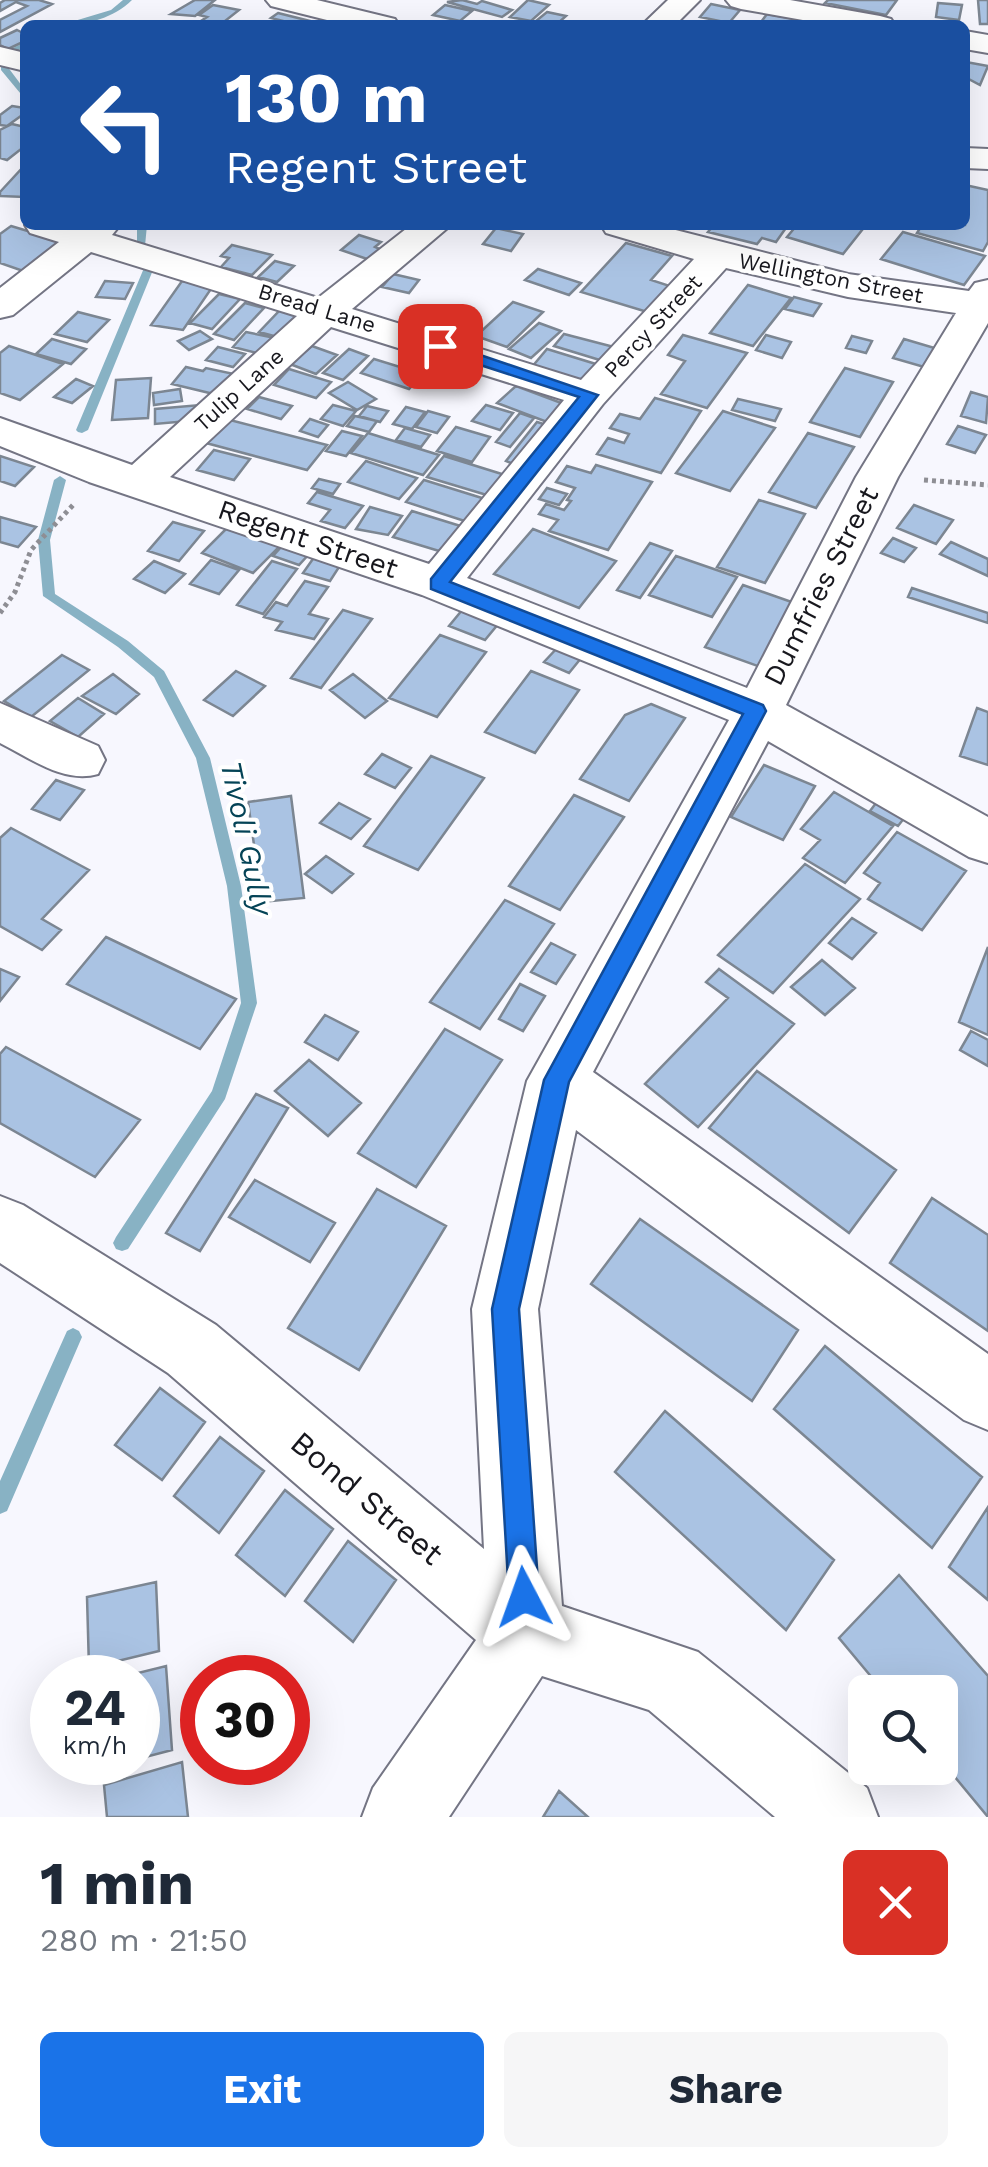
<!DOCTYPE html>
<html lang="en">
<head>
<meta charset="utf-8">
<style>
	body { margin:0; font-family:"Work Sans",sans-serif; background:#f6f6f7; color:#1f2937; height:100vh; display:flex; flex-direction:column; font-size:38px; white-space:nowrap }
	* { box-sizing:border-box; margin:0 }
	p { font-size:32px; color:#747a83 }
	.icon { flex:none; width:55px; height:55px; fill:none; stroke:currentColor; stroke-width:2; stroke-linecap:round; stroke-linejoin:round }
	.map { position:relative; height:1817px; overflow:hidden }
	.drawer { display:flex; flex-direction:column; background:#fff; flex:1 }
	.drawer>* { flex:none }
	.banner { position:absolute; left:20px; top:20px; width:950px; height:210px; border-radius:15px; box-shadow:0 10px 40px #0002; background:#1a4fa0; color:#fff; overflow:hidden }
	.fabs { position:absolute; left:848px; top:1675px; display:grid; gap:20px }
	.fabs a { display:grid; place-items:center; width:110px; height:110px; border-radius:15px; background:#fff; box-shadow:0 10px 40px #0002; font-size:50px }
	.speed { position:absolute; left:30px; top:1655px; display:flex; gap:20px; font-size:50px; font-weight:700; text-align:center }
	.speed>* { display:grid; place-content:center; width:130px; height:130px; border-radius:50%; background:#fff; box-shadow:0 10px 40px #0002; line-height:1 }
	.speed small { font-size:25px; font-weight:400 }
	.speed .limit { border:15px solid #d22; background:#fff; color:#111 }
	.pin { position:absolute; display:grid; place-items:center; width:85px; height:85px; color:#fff; margin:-42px; border-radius:20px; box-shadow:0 5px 15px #0006 }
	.me { position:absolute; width:110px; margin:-55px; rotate:356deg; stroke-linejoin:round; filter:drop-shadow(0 0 8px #0008) }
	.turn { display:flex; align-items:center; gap:35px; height:210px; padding:0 40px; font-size:45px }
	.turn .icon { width:130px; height:130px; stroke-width:2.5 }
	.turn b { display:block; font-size:70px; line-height:85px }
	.round { display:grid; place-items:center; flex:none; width:105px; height:105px; border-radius:15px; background:#f6f6f7 }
	.summary { display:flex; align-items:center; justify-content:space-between; height:170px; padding:0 40px }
	h1 { font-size:60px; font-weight:700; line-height:75px }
	.button { display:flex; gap:20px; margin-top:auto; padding:20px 40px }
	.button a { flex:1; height:115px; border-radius:15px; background:#1a73e8; color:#fff; font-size:40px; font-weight:700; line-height:115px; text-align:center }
	.button a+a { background:#f6f6f7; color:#1f2937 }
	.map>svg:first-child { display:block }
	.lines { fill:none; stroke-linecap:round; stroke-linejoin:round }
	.stream { fill:#88b2c4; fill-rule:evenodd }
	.building { fill:#aac3e3; stroke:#7c8692; stroke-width:2.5 }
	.minor-casing { stroke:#747584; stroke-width:4 }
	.path { stroke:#8e8e94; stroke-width:5; stroke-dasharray:4 4; stroke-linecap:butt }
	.minor { fill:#fff; fill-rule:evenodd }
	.route { fill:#1a73e8; stroke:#114b97; stroke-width:2.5 }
	.labels { text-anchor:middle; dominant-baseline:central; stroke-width:8; stroke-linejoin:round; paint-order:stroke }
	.far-street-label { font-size:22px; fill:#17171d; stroke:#fff }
	.street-label { font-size:28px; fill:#17171d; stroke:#fff }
	.water-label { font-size:30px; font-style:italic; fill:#044356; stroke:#fff }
	.near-street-label { font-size:32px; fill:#17171d; stroke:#fff }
</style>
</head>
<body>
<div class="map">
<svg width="988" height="1817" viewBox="0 0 988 1817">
	<rect width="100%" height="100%" fill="#f7f7fe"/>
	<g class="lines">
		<!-- stream -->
		<path class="stream" d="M123,0H132C114,18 87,25 61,25L111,10Z
			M25,42V47L13,53L9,50Z
			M1,66H7L25,90V99L1,70Z
			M137,225H147L145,246L137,244Z
			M144,268L153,270L88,430L82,433L78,432L76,430Z
			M60,476L66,480L50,540L55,594L128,641L164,671L210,758L241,886L257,1003L225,1099L128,1249L122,1251L116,1249L113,1243L116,1237L212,1091L241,1003L227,886L196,758L154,677L118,647L43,596L38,540L54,480Z
			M73,1328L79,1331L82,1337L7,1511L0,1514V1481L67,1331Z"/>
	</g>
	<!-- building -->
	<path class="building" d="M5,0H39L52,4L0,32V20L27,6L16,2L0,11V3Z
		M195,0H215L195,16L171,14Z
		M462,0L477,4L482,1L512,10L502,17L447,2Z
		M528,0L549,5L531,21L510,17Z
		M828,0H897L886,15L825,3Z
		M978,0H988V24H980Z
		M938,3L962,5L959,20L936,17Z
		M711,4L740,10L729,23L700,17Z
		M213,5L239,10L220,25L201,21L207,17L199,15Z
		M445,5L472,11L460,21L433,15Z
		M547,12L566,16L556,25L536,21Z
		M278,13L318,23L299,25L271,18Z
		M767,14L807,21L804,25L761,22Z
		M17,30L25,34V41L8,49L0,45V38Z
		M966,62L988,66L980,85L965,77Z
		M12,106L25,108V113L7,126L0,125V115Z
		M12,124L25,127V146L7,160L0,158V130Z
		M25,165V197L0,196V192Z
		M965,185L988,190V242L983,251L917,233L922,225H965Z
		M714,225H788L776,242L762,238L757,244L708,232Z
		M797,225H866L843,254L787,237Z
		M11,226L68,243L29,273L0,263V234Z
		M496,228L523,234L511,251L483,244Z
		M903,232L985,256L964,285L881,259Z
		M359,235L381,242L375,247L382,250L370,260L341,250Z
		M626,243L672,256L651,280L676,288L654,314L581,292Z
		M232,245L272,255L252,275L221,267L229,258L221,256Z
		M275,261L294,266L277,282L258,277Z
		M538,269L581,283L569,295L525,280Z
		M393,274L419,280L409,293L382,287Z
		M105,281L133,283L125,299L96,297Z
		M182,281L213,286L183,330L151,325Z
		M748,285L791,298L753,346L710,333Z
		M219,294L240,299L212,329L190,323Z
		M794,297L821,304L813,316L785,309Z
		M513,302L543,312L507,347L476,336Z
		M245,303L264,308L234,340L214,334Z
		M282,308L308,315L285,339L259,332Z
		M78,312L109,320L87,342L55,334Z
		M539,323L561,331L531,358L509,349Z
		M200,331L212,339L189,350L178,341Z
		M246,332L275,338L261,354L233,347Z
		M564,334L614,347L603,361L554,346Z
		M683,335L747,353L707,408L661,394L685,361L668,355Z
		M766,335L791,342L782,358L756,350Z
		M852,336L872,341L866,353L846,348Z
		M52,339L86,349L71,364L36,354Z
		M904,339L948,352L938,371L893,358Z
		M9,346L63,364L20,400L0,393V353Z
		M312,346L337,355L316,374L290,364Z
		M218,347L245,354L233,367L206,360Z
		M349,349L368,356L343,380L323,373Z
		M547,349L599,365L583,384L531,368Z
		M374,359L423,374L409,389L361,373Z
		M441,361L468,370L456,382L429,374Z
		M186,367L203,371L206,368L234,374L218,395L172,384Z
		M845,368L893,382L860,437L810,422Z
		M289,369L331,382L316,398L274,385Z
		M151,378L148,418L112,420L116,380Z
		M76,379L93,386L72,403L54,397Z
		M348,382L376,399L357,410L329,393Z
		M516,386L572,407L555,425L497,403Z
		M180,389L182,401L154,405L153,393Z
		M971,392L988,397L986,423L961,416Z
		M259,397L292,406L281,419L247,409Z
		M655,398L701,411L661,473L597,454L608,438L624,443L629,434L610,428L620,414L640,419Z
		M738,399L781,409L775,421L732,410Z
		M200,405L199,420L155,424V409Z
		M333,405L356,411L343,426L321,419Z
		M486,405L513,413L500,430L472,421Z
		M367,406L388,411L380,422L359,416Z
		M406,407L425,412L412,429L393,424Z
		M428,411L449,417L437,433L416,427Z
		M723,411L775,428L730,491L676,473Z
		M520,413L534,418L510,447L496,442Z
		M355,416L377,421L369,432L347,426Z
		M226,419L327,445L307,470L206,443Z
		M310,419L328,425L318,437L300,431Z
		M537,422L550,426L519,466L506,461Z
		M958,426L986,435L975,453L947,444Z
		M456,427L490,437L472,462L437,451Z
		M405,428L430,435L421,447L396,440Z
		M342,431L362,436L346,456L326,451Z
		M368,433L439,455L423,475L351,453Z
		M808,433L854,447L816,508L769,492Z
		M214,450L250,459L234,480L197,470Z
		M0,456L34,467L15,486L0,481Z
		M444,456L505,475L490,496L427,477Z
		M366,461L417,478L399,499L348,482Z
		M596,465L652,482L608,550L549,531L558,520L539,514L546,504L564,510L571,501L567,500L575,488L556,482L567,466L591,473Z
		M319,479L340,484L333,494L312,488Z
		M424,480L498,503L480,526L406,502Z
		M547,488L567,494L559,505L539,499Z
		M317,492L363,506L345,528L321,521L330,510L308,503Z
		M759,500L805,514L765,583L717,567Z
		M914,505L953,520L936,544L897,528Z
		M370,507L402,516L388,535L356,529Z
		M412,511L467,528L449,554L393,537Z
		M0,517L36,527L18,547L0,542Z
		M235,520L286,540L253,573L202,553Z
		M173,522L204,531L179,561L148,551Z
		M533,529L616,561L579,608L494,574Z
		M893,538L916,548L904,562L881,553Z
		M951,542L988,559V576L940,554Z
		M650,543L672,551L640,598L617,590Z
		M283,545L309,554L299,565L273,556Z
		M315,556L341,564L330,581L303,573Z
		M676,556L737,577L712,617L649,595Z
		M211,560L239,570L219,594L190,584Z
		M154,561L185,574L165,593L134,579Z
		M272,561L297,569L263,614L237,605Z
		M305,581L328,587L309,614L328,619L314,639L276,630L282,622L264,617L276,602L287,606Z
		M743,585L803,606L766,669L705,647Z
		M912,588L988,613V623L908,597Z
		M463,609L499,623L485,640L449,626Z
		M343,610L372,619L321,688L291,678Z
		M440,635L486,652L437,717L389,698Z
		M559,646L582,657L569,673L544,662Z
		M62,655L89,670L31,717L4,701Z
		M236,671L265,686L233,716L204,700Z
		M531,671L579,690L535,753L485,732Z
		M113,674L139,694L116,714L82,696Z
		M353,674L387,701L365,718L330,690Z
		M78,698L104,714L78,737L50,721Z
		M651,704L685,718L629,801L580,779L625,715Z
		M977,708L988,712V765L960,756Z
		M382,754L411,768L395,788L365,774Z
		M431,756L484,778L418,870L364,846Z
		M764,765L815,786L783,840L731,817Z
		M56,780L84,790L60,820L32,809Z
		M888,787L917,802L898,826L870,811Z
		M834,792L893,826L845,883L803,858L820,840L801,829Z
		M574,795L624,817L560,910L509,886Z
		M291,796L304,898L262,902L248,802Z
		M339,803L370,819L351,839L320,823Z
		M11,828L89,870L42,919L61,930L42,950L0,926V838Z
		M897,832L966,871L922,930L868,899L880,883L864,873Z
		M326,856L353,874L332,893L305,874Z
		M805,864L860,899L773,993L718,955Z
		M505,900L554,924L480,1029L430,1002Z
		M852,918L876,933L852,959L829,943Z
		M106,937L236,999L200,1049L67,984Z
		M551,943L575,955L556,984L531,972Z
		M988,947V1035L959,1022Z
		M822,960L855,988L825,1015L791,987Z
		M0,969L19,977L0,1001Z
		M719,969L794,1024L698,1127L645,1084L728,998L706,982Z
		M520,984L545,996L523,1031L499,1019Z
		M325,1015L358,1032L338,1060L305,1042Z
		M445,1029L502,1060L416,1187L358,1153Z
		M971,1031L988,1040V1066L960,1050Z
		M6,1047L140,1120L95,1177L0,1123V1054Z
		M309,1060L361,1103L328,1136L275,1091Z
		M757,1071L896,1170L849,1233L709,1128Z
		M256,1094L288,1108L200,1251L166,1233Z
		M255,1180L335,1223L310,1262L229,1217Z
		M377,1189L446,1226L359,1370L288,1328Z
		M932,1198L988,1235V1331L890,1263Z
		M640,1219L798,1330L752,1401L591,1284Z
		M825,1346L982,1477L932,1548L774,1409Z
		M160,1388L205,1422L162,1480L115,1445Z
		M665,1411L834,1560L786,1630L615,1472Z
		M220,1437L264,1471L219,1533L174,1496Z
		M285,1490L333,1529L285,1596L236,1555Z
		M988,1507V1600L949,1567Z
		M348,1541L396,1580L353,1642L305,1601Z
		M899,1575L988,1676V1817L940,1759V1692H884L839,1638Z
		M156,1582L159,1651L89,1668L87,1597Z
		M166,1666L172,1750L138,1759V1678H118Z
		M182,1762L188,1817H107L104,1785Z
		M559,1791L588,1817H543Z"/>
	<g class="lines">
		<!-- minor casing -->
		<g class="minor-casing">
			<path id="minor" d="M266,0H317L395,19L399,25H347L271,6Z
				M668,0H700L675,25H642Z
				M726,0H790L880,16L891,19L895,25H831L741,9L731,6Z
				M965,31L988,35V53L965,49Z
				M0,47L25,53V71L0,65Z
				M965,148L988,149V169L965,168Z
				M25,225H120L112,235L318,298L411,225H451L352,309L581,380L694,259L606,233L601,225H656L848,274L969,291L975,283L988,280V323L898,477L786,705L988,817V863L969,857L768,741L593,1072L988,1354V1430L964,1420L576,1130L538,1309L562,1606L698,1652L867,1788L878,1817H775L649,1710L542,1676L449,1817H362L373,1788L476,1640L168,1373L0,1263V1196L23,1205L216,1325L484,1549L472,1309L527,1081L729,720L422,595L89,482L0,446V418L132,465L297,316L91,252L13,315L0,318V288L59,242L30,233ZM726,268L848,297L956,313L856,477L747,688L467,578L603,404ZM331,327L564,400L429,564L170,477Z
				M0,703L98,746L105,760L98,774C64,784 30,758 0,743Z"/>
		</g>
		<!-- path -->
		<path class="path" d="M924,480L988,485
			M0,613L15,592L31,550L74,504"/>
		<!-- minor -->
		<use href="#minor" class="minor"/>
	</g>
	<!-- route -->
	<path class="route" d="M434,343H445L598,395L450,582L763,705L766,711L569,1082L519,1309L539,1597L535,1608L524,1613L513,1608L509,1597L492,1309L544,1080L743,714L431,589V579L579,397L434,350Z"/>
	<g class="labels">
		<!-- far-street labels -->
		<g class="far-street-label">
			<text transform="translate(831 278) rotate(11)">Wellington Street</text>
			<text transform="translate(317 308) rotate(17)">Bread Lane</text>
			<text transform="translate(653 326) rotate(-47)">Percy Street</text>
			<text transform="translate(239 390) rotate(-42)">Tulip Lane</text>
		</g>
		<!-- street labels -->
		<g class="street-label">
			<text transform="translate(308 539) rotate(19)">Regent Street</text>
			<text transform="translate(821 586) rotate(-63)">Dumfries Street</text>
		</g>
		<!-- water labels -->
		<g class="water-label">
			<text transform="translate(247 838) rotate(78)">Tivoli Gully</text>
		</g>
		<!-- near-street labels -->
		<g class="near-street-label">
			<text transform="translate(367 1498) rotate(40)">Bond Street</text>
		</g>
	</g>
</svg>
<div class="fabs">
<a><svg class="icon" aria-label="search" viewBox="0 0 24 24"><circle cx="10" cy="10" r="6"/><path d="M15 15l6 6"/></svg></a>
</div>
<div class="speed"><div>24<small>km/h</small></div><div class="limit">30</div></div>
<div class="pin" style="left:440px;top:346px;background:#d93025"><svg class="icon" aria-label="arrive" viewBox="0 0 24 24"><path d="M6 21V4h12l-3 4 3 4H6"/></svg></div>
<svg class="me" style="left:524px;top:1597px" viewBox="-20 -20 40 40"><path d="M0-17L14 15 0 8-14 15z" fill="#1a73e8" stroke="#fff" stroke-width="4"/></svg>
<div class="banner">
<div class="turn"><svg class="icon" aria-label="left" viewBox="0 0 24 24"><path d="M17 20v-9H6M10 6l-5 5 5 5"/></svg><div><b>130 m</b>Regent Street</div></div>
</div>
</div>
<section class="drawer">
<div class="summary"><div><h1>1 min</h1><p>280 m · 21:50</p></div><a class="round" style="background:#d93025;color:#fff"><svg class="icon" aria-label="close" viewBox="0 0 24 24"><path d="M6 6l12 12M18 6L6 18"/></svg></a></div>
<div class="button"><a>Exit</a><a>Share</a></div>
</section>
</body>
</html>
